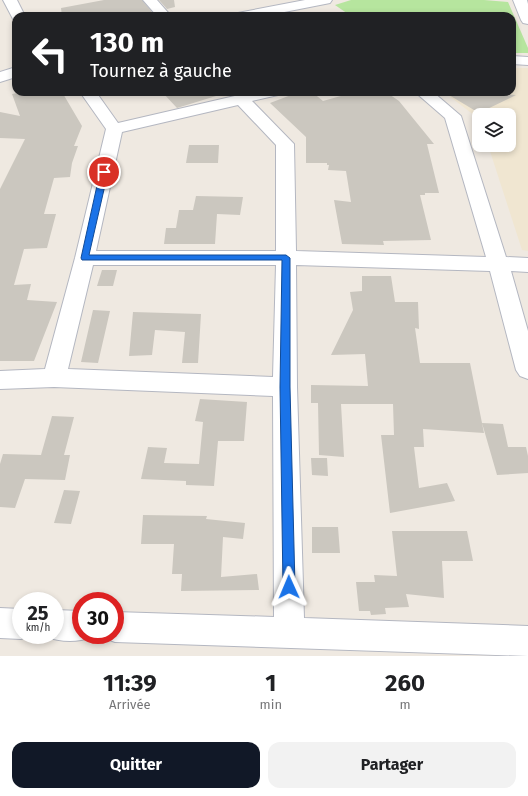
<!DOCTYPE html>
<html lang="fr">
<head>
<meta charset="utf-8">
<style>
	body { margin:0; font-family:"Fira Sans",sans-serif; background:#f2f2f2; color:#202124; height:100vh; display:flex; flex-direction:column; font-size:15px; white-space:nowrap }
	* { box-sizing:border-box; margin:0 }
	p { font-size:13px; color:#757577 }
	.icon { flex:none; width:22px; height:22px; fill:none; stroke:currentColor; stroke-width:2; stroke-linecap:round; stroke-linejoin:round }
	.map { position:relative; height:656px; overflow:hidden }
	.details { display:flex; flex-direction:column; background:#fff; flex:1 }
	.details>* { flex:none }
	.hud { position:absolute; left:12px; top:12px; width:504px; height:84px; border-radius:12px; box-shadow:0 2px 6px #0003; background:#202124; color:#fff; overflow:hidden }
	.buttons { position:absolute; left:472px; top:108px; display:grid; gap:8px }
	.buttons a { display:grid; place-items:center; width:44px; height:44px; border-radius:8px; background:#fff; box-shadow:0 2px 6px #0003; font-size:20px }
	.speed { position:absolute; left:12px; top:592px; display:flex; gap:8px; font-size:20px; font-weight:700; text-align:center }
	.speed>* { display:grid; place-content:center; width:52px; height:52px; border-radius:50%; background:#fff; box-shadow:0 2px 6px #0003; line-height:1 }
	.speed small { font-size:10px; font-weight:400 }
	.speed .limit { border:6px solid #d22; background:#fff; color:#111 }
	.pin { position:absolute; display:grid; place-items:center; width:34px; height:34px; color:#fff; margin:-17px; border:2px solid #fff; border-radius:50%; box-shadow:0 1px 4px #0007 }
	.me { position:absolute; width:44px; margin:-22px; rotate:359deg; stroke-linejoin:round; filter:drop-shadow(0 0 3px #0008) }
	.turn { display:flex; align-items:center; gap:14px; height:84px; padding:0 12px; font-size:18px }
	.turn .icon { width:52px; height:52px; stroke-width:2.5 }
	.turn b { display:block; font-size:28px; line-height:34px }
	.eta { display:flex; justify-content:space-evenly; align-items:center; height:68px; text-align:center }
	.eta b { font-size:24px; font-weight:700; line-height:28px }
	.button { display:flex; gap:8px; margin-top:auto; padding:8px 12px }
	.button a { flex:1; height:46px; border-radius:12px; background:#111827; color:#fff; font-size:16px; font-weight:700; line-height:46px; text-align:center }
	.button a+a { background:#f2f2f2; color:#202124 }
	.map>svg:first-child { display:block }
	.education { fill:#f0e6d1 }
	.green { fill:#b6e59e }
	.building { fill:#cbc7bf }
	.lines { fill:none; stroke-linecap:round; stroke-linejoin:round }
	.minor-casing { stroke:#b4b7c1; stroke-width:2 }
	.minor { fill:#fff; fill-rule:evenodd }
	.route { fill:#1a73e8; stroke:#114b97 }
</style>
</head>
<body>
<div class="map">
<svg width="528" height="656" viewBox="0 0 528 656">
	<rect width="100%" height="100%" fill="#efe9e1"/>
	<!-- education -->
	<path class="education" d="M512,68H528V251L522,250L488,145H509V115H479V119L444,92H512Z"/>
	<!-- green -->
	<path class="green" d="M351,0H484L508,2L528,48V53H512V16H351L335,5Z"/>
	<!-- building -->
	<path class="building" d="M104,0H142L152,12L132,16H62L61,8Z
		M159,0H174L175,7L167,9Z
		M23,92H62L82,126L74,146H78L72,163L70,177L54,178L44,214H56L47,248L24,249L14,285L31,284L27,300L57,302L34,361H0V189L25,139L0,138V112L20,116L12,94Z
		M162,92H215L216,96L177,108Z
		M299,92H312L323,101L355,92H386L399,101L434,144H427L439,193H425V195H420L431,240L383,241L384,245L342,244L334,200L351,202L346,171L328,170L329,165H327V163H306V137L270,103Z
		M444,92H462L516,95L479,113Z
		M189,145H219L218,163H186Z
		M196,196L243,197L240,215L217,214L215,244H164L166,228H176L179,210H193Z
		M102,270H117L113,286H97Z
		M362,276H391L395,302H418L419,329L415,328L420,363H470L484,433L423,429L424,447H414L419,488L447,483L455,501L390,513L381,435H394L393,404H341L344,457L319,455L318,403H311V385L368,386L365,354L331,355L353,310L350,292L362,291Z
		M93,310L110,311L98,363L81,362Z
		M133,312L201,314L198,363H182L185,332L155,330L152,355L129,356Z
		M200,399L247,402L244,441H218L214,486L186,485V481L141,479L148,447L167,448L164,463L199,464L203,422L195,421Z
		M52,416L74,417L64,455H70L65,480L25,479L15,508L0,507V464L3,454L41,455Z
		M482,423L503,424L508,447H526L528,456V473L497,475Z
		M311,458H327L328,476L312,475Z
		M64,490L80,491L71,524L54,523Z
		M143,515L207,516L206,519L245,523L243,539L223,537L221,577L257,574L259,590L181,591L182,574H172L174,544H141Z
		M312,527H338L340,553H312Z
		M392,531H467L473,561H442L444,598L406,594L409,607L385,608L386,614L371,615L370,611H359L356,582H375L374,575L397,576Z"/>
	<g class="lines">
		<!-- minor casing -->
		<g class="minor-casing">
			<path id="minor" d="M3,0H17L25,16H16V20L13,19Z
				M143,0H157L171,16H157Z
				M305,0H332L330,3L325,4L264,16H236L238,13L243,12Z
				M513,0H527L528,4V24L523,23L521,20Z
				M512,56L528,57V65L512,64Z
				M16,67V77L0,82V72Z
				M80,92H96L118,123L252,92H280L278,95L252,101L294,144L296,251L486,257L445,118L415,92H433L461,116L506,257L528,258V272L511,271L528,331V379L520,376L516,370L490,271L296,265L297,387L304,618L528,626V656L115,642L104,638L103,635H115V612L274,617L273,396L54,387L0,389V371L45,369L75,258L106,129ZM238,105L276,145V251H96L122,132ZM93,265H276L273,377L68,369Z
				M0,608L21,609V635H31L21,639L0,638Z
				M55,610L81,611V635H92V637C76,643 60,642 44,636L55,635Z"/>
		</g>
		<!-- minor -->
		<use href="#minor" class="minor"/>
	</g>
	<!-- route -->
	<path class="route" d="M104,170L108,172L89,255H286L290,258V387L295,587L293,591L289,593L284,591L283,587L280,387L282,260H82L81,258L100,172Z"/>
</svg>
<div class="buttons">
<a><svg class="icon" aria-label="layers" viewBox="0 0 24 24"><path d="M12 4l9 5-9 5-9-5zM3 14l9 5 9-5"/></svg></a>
</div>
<div class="speed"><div>25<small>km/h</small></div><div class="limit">30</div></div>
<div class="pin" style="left:104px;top:172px;background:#d93025"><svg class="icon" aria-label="arrive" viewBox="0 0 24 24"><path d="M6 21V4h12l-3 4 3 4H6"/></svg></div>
<svg class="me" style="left:289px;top:587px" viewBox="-20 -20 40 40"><path d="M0-17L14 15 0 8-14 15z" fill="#1a73e8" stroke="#fff" stroke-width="4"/></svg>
<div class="hud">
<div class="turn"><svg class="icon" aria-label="left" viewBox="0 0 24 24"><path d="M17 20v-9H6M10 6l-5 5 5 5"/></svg><div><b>130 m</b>Tournez à gauche</div></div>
</div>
</div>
<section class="details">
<div class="eta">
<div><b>11:39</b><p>Arrivée</p></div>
<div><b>1</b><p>min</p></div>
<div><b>260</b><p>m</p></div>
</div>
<div class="button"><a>Quitter</a><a>Partager</a></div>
</section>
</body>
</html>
